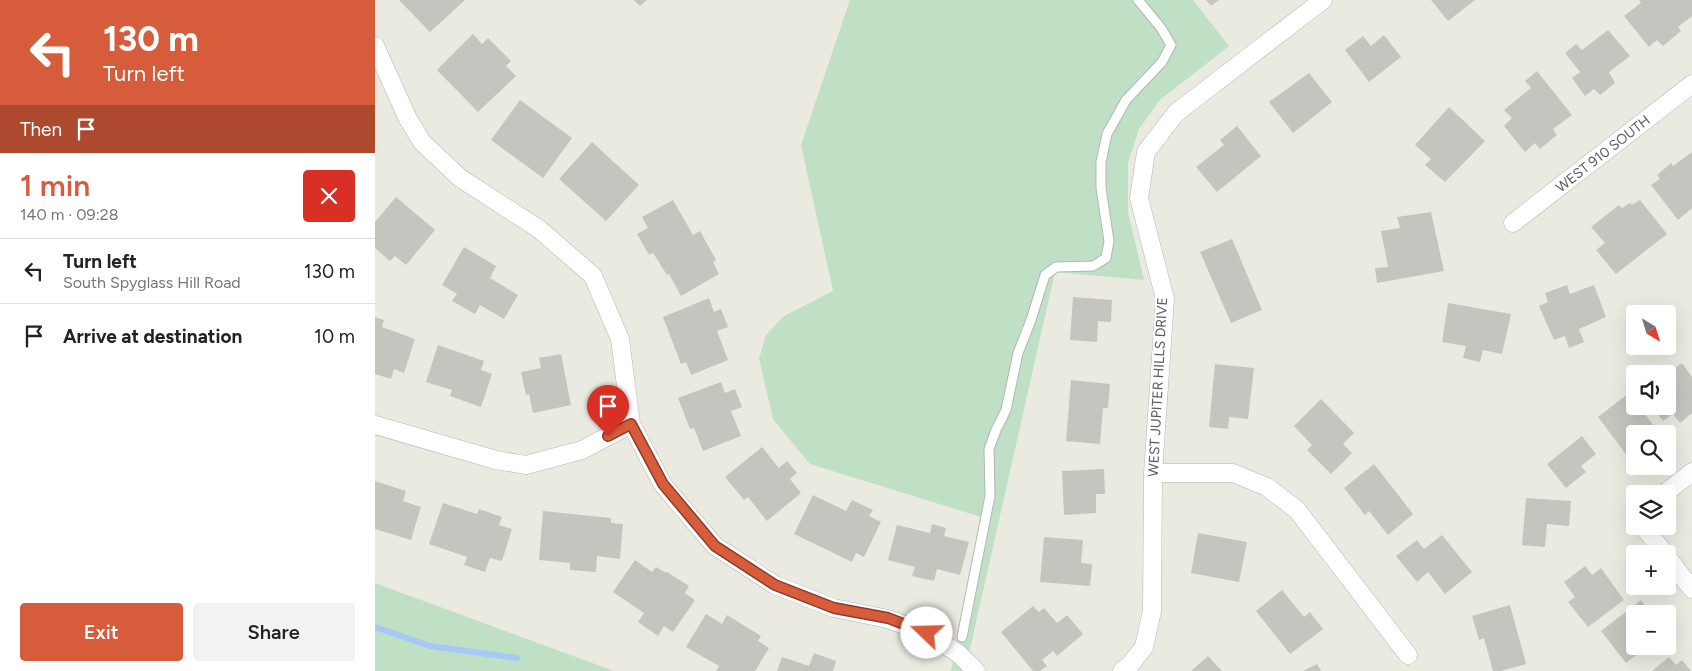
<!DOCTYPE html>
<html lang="en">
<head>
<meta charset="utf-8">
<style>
	body { margin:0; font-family:Figtree,sans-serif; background:#f2f2f2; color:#222; height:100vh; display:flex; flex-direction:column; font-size:19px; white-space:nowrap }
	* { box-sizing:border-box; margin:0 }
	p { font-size:16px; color:#767676 }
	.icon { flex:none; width:28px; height:28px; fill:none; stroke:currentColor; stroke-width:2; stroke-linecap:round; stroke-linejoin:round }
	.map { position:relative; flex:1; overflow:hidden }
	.drawer { display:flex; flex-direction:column; background:#fff; width:375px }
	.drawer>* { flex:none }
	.guide { background:#d75c3b; color:#fff; overflow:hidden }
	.needle { width:32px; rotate:142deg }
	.tools { position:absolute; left:1251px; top:305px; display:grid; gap:10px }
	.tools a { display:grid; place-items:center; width:50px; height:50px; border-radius:5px; background:#fff; box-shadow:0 5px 20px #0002; font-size:25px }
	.pin { position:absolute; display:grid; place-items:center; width:42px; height:42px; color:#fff; margin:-51px -21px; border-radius:50% 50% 50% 0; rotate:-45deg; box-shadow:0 0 5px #0007 }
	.pin .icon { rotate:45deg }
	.me { position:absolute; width:55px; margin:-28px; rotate:291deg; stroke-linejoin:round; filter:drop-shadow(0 0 4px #0008) }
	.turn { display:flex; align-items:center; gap:18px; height:105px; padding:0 20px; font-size:22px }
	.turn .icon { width:65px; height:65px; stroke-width:2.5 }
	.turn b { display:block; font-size:35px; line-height:42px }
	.then { display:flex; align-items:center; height:48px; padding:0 20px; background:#0003; gap:10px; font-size:19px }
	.round { display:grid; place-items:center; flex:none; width:52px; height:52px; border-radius:5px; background:#f2f2f2 }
	.head { display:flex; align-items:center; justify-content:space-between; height:85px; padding:0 20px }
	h1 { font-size:30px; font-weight:600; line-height:38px; color:#d75c3b }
	.primary-button { display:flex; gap:10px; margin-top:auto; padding:10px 20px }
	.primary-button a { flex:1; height:58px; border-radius:5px; background:#d75c3b; color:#fff; font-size:20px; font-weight:600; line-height:58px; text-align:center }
	.primary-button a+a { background:#f2f2f2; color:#222 }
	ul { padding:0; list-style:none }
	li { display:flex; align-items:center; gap:15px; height:65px; padding:0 20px; border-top:1px solid #e0e0e0 }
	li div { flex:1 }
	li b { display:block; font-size:19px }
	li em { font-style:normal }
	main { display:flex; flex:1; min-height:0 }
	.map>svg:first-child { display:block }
	.green { fill:#bfe0c4 }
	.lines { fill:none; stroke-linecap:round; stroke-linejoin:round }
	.stream { stroke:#a6c8f6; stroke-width:6 }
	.building { fill:#c6c4be }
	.lane-casing { stroke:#b3b5ba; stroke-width:11 }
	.street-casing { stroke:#b3b5ba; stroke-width:19 }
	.lane { stroke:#fff; stroke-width:9 }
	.street { stroke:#fff; stroke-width:18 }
	.route-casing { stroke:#8c3c26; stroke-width:12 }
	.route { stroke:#d75c3b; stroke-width:9 }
	.labels { text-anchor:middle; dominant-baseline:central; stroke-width:4; stroke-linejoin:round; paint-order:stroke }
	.street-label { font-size:14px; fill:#595b60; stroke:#fff }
</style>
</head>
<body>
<main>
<section class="drawer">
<div class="guide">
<div class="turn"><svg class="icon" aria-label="left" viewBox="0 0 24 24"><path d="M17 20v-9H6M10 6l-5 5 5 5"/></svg><div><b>130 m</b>Turn left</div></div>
<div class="then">Then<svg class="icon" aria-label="arrive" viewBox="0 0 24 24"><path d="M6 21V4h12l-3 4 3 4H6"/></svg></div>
</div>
<div class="head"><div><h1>1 min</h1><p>140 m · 09:28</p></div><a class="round" style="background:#d93025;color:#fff"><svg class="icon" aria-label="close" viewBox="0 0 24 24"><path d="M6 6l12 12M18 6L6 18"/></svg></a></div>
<ul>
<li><svg class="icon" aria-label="left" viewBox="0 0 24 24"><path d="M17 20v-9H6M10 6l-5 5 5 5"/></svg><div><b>Turn left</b><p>South Spyglass Hill Road</p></div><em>130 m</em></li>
<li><svg class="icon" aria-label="arrive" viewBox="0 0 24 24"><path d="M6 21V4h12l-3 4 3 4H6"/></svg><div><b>Arrive at destination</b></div><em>10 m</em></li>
</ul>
<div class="primary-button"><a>Exit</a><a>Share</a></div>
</section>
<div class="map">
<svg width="1317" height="671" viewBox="0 0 1317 671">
	<rect width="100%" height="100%" fill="#ebeae1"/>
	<!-- green -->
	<path class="green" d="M475,0H818L854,46L785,100L764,129L753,163V212L769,280L680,272L590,671H576L606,517L435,464L398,419L384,359L391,335L409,316L458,291L426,145Z
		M0,583L239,671H0Z"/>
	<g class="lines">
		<!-- stream -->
		<path class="stream" d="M0,627L55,646L142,658"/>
	</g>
	<!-- building -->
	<path class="building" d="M24,0H90L55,32Z
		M259,0H272L265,6Z
		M831,0H844L836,6Z
		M1056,0H1100L1073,21Z
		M1264,0H1317V16L1303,27L1306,31L1288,46L1282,40L1274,47L1249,16L1266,3Z
		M1233,30L1255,56L1234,72L1240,83L1225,95L1219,89L1210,96L1197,78L1205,72L1190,53L1201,44L1207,50Z
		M98,34L107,44L113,38L136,61L131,66L141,76L103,112L62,70Z
		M1009,35L1026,57L994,82L970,50L988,36L996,46Z
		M1162,71L1197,115L1178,129L1182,135L1165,149L1160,143L1150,152L1129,126L1137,118L1129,110L1156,88L1150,81Z
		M934,73L957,102L918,133L894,102Z
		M145,100L197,138L168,178L116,140Z
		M1074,107L1110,141L1070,182L1050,165L1056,159L1040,145Z
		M862,126L886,156L842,192L821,167L849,145L845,140Z
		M217,142L264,185L231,221L184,179Z
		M1317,152V208L1303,220L1276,185L1285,179L1282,175L1296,163L1298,166Z
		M21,197L60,230L31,265L20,256L15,261L0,248V222Z
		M298,200L318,235L325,231L341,260L338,262L344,274L306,296L294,274L292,275L278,253L274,255L262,234L273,228L267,217Z
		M1265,200L1292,234L1241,274L1221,250L1230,243L1216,227L1244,205L1247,208L1255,203L1257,205Z
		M1056,212L1069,271L1002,283L1000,268L1013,267L1006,231L1025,228L1022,217Z
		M857,239L887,310L856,323L825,252Z
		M89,247L121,266L115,278L143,295L129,319L105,305L100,314L77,301L82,294L67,285Z
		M1192,285L1195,294L1219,285L1231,317L1204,329L1209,342L1194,348L1190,336L1179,340L1164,306L1173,302L1170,293Z
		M698,297L737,300L736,322L723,321L722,342L695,340Z
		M334,298L339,312L346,309L353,327L342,331L353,360L316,375L311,362L306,364L288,317Z
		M1073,303L1136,314L1127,354L1108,350L1105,362L1088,358L1091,346L1067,342Z
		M0,317L9,320L7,327L40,339L29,373L19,369L16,379L0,374Z
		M63,345L109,361L106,370L117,374L106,407L75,396L77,390L51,382Z
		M186,354L196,405L158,413L154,394L151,395L146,372L166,368L164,358Z
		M1307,363L1317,377V413L1305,423L1298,414L1288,421L1277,406H1292V374Z
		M840,364L879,368L873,419L854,417L853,429L834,427Z
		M696,380L735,384L733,408H728L725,444L691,441Z
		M346,382L350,393L360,389L367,407L356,411L366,436L328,451L319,428L315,429L303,398Z
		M1254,393L1260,401V406H1264L1284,433L1260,434V451L1253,457L1223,417Z
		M946,399L979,433L968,444L977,453L956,474L932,450L937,445L919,426Z
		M1207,436L1221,454L1206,466L1211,472L1191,488L1172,464Z
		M387,447L404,468L412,461L422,473L415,479L426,493L392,521L373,497L369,500L350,477Z
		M999,464L1038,514L1013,535L994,511L990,515L969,488Z
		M729,469L730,494H721V513L689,515L687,471Z
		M0,481L31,491L28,501L46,507L36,540L0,529Z
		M438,495L471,511L477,500L498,510L494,516L506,522L489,557L481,553L477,562L419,534Z
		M1151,498L1196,501L1194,526L1172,524L1170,547L1147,545Z
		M68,503L102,514L104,509L127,517L124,525L137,529L127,561L115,558L110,572L89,565L92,557L54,544Z
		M168,511L236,518V523L248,524L245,559L222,556L221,572L195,570V563L164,560Z
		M557,524L571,528L569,536L594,542L585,575L562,569L559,581L537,576L540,567L513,560L522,525L555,533Z
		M823,533L872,542L864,582L816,573Z
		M1067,535L1097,572L1070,594L1053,572L1042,582L1021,556L1042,540L1049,549Z
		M669,537L708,540L706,563L717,564L715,586L665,582Z
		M260,560L277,572L281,567L291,573L292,572L314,586L310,593L320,600L298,632L289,626L283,636L263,622L269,613L238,592Z
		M1210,566L1217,575L1226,568L1249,600L1213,627L1193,602L1200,597L1189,582Z
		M907,590L929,617L935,612L948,629L915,654L881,611Z
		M1266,600L1276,614H1260V646H1273L1251,663L1226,631Z
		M1135,605L1151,664L1126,671H1118L1109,638L1104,640L1097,616Z
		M658,606L664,612L669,608L682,623L692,615L708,634L682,656L678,651L667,660L672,666L665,671H658L626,632Z
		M331,614L347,624L352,615L386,636L383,641L394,648L380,671H341L344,666L311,647Z
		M439,653L461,661L458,671H402L407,657L434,666Z
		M833,656L847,671H816Z
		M1294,657L1301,665L1307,660L1316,671H1277Z
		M942,664L946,671H928Z"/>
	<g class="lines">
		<!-- lane casing -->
		<g class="lane-casing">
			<path id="lane" d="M587,637L615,496L614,449L621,430L631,410L643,353L656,320L670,275L681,267L718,266L731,258L734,241L726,188V162L732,134L751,100L787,62L796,45L786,28L763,0"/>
		</g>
		<!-- street casing -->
		<g class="street-casing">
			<path id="street" d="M0,46L33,119L47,142L85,178L164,229L218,276L245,339L256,424L288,485L340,546L400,585L459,608L513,619L552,633L584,654L601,671
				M1138,223L1317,84
				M0,425L121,460L151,465L207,450L256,424
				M778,473H858L892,487L922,510L1033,655
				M1289,494L1317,472
				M1268,526L1290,554
				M1292,557L1317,589
				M747,671L755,665L769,647L777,611L778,473L790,299L764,198L771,152L801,113L948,0"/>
		</g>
		<!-- lane -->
		<use href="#lane" class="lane"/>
		<!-- street -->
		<use href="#street" class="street"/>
	</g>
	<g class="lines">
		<!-- route casing -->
		<g class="route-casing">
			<path id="route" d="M233,436L256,424L288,484L340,546L400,585L459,608L513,618L552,633"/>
		</g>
		<!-- route -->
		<use href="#route" class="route"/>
	</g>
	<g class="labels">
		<!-- street labels -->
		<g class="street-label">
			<text transform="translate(1228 154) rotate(-38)">WEST 910 SOUTH</text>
			<text transform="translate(783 387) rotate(-87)">WEST JUPITER HILLS DRIVE</text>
		</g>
	</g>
</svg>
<div class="tools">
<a><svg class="needle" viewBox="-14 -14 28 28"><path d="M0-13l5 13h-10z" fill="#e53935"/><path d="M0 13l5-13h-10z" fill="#767676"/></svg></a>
<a><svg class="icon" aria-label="sound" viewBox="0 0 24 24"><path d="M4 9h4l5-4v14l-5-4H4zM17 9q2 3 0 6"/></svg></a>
<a><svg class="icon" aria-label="search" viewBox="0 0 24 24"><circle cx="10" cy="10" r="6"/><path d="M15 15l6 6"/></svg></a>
<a><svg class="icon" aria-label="layers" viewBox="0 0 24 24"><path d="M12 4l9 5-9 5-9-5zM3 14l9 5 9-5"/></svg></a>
<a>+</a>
<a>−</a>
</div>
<div class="pin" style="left:233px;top:436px;background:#d93025"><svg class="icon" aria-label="arrive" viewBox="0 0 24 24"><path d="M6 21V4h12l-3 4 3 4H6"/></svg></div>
<svg class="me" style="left:552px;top:633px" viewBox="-20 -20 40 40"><circle r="19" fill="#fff"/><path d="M0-13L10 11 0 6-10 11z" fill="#d75c3b"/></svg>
</div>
</main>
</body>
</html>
